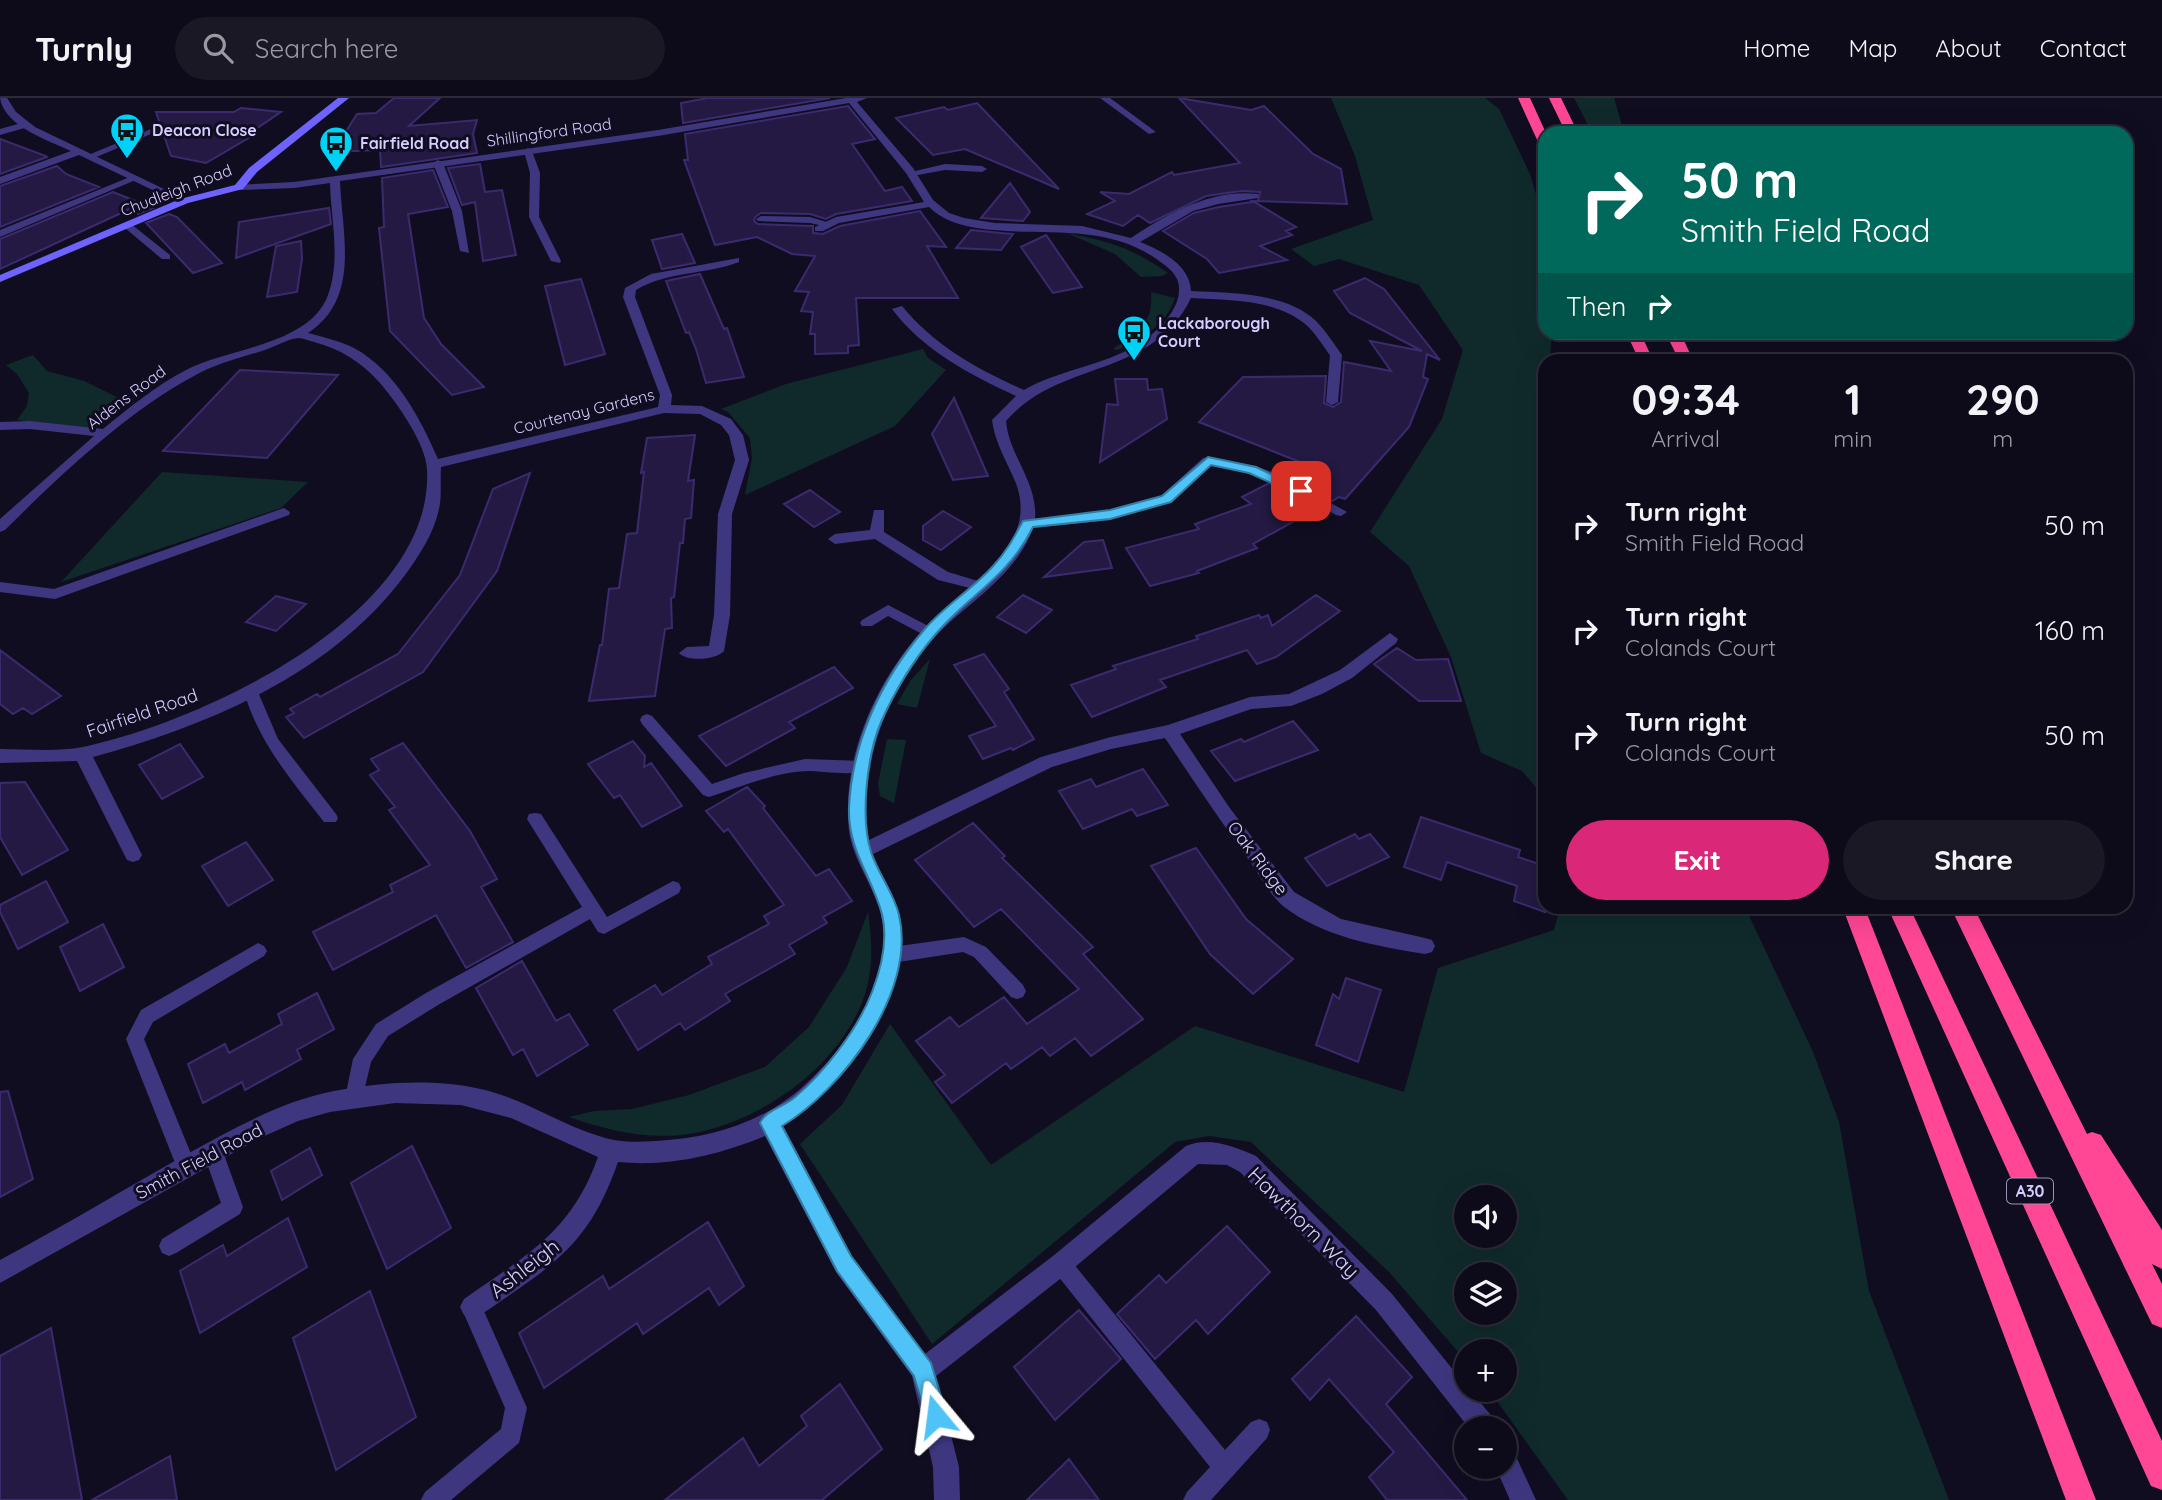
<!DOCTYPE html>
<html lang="en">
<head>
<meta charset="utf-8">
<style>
	body { margin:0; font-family:Quicksand,sans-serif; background:#1b1826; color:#f1f3f6; height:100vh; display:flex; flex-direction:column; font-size:26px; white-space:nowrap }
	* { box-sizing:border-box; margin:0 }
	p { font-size:23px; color:#9a9aa2 }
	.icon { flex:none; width:38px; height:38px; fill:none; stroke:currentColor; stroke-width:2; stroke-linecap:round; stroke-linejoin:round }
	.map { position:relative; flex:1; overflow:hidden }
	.side { position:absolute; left:1538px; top:256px; width:595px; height:560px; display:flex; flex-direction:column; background:#0d0a19; border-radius:21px; box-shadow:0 7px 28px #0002,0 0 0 2px #2d2b38 }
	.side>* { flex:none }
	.banner { position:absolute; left:1538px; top:28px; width:595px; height:214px; border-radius:21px; box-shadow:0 7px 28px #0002,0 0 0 2px #2d2b38; background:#00695c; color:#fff; overflow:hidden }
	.tools { position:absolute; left:1454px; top:1087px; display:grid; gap:14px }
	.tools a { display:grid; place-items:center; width:63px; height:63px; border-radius:50%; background:#0d0a19; box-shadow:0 7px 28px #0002,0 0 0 2px #2d2b38; font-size:35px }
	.pin { position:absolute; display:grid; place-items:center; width:60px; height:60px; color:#fff; margin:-30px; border-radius:14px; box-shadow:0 4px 10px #0006 }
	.me { position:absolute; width:77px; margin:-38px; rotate:344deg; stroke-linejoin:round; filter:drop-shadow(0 0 5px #0008) }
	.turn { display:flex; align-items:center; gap:24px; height:147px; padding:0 28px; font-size:32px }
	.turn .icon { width:91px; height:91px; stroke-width:2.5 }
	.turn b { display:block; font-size:49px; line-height:60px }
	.then { display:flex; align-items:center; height:66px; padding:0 28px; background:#0003; gap:14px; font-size:26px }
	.eta { display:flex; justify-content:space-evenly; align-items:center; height:119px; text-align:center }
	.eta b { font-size:42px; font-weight:700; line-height:49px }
	.action { display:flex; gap:14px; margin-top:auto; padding:14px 28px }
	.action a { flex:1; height:80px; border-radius:42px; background:#db2777; color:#fff; font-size:28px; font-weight:700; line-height:80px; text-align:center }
	.action a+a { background:#1b1826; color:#f1f3f6 }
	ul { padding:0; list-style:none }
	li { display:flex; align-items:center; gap:21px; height:105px; padding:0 28px }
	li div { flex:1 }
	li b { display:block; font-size:26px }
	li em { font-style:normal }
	header { display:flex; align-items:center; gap:42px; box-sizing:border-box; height:98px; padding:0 35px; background:#0d0a19; border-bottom:2px solid #2d2b38 }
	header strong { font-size:33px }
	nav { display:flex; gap:38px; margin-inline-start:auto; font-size:24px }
	.search { width:490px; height:63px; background:#1b1826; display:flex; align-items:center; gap:18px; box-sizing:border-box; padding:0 24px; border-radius:38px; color:#9a9aa2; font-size:26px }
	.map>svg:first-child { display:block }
	.green { fill:#102a2b; fill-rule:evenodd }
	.building { fill:#231942; stroke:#3b2b6e; stroke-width:2 }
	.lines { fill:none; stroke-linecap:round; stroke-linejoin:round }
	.lane { fill:#3e3780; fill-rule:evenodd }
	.street { fill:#3e3780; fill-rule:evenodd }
	.secondary { fill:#6f63ff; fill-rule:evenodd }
	.highway { fill:#ff4796; fill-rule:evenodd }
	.route { fill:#4fc3f7; stroke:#337fa1; stroke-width:2 }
	.labels { text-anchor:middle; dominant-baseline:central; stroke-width:6; stroke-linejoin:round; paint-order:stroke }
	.far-poi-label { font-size:16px; font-weight:bold; fill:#d5ccff; stroke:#110d21; text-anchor:start }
	.far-street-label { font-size:16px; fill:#d5ccff; stroke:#110d21 }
	.shield { fill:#110d21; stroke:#9a93bc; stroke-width:2 }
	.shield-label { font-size:16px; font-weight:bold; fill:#d5ccff }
	.street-label { font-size:18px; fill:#d5ccff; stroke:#110d21 }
	.near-street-label { font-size:21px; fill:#d5ccff; stroke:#110d21 }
</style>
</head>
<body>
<header>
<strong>Turnly</strong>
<div class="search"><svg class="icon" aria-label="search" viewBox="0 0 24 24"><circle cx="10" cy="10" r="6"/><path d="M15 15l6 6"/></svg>Search here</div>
<nav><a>Home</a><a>Map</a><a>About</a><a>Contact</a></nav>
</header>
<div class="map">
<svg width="2162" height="1402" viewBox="0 0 2162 1402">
	<rect width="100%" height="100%" fill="#110d21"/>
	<!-- green -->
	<path class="green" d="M1331,0H1485L1499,11L1530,76L1545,127V234L1552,235L1550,262H1545V700L1522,673L1481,655L1451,559L1409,468L1370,434L1442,321L1463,252L1419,187L1339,161L1314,168L1291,151L1373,122L1355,58Z
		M1574,0H1614L1623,31L1618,35H1592Z
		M1067,135C1111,144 1130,149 1168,175L1162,178L1141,179L1115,156Z
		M1151,194L1175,200C1164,230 1145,237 1118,252L1113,251C1137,235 1154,226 1151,194Z
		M923,251L928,260L946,272L895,328L745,397L752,360L750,340L728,314L721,311L786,286Z
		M33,257L47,273L84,283L125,303L90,330L17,322L27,308L29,295L17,276L6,267Z
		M162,374L308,384L281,410L61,484Z
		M930,561L917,610L897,606L911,582Z
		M887,641L906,642L894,705L880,698L878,686Z
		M1560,809H1745L1813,954L1839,1024L1869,1193L1949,1402H1568L1489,1292H1505V1253H1466V1263L1389,1174L1251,1044L1209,1038L1175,1044L932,1246L800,1046L842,1007L890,926L991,1067L1195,928L1404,994L1438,870L1554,832ZM1466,1099H1505V1138H1466ZM1466,1176H1505V1214H1466Z
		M868,814C872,842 874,871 864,899C840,967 765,1021 695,1035C652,1043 609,1033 569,1019L594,1013L632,1011L689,997L765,969L809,929L847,869Z"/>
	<!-- building -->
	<path class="building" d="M394,0H440L409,28L477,22L473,36L477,55L381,69L380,52L333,54L357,16L376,15Z
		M708,0H830L683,25L681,5Z
		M1179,0L1251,12L1264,8L1313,56L1341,71L1347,106L1253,103L1296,129L1286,133L1292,137L1260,148L1287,162L1219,175L1207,161L1163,133L1194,115L1219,109L1258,103L1260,94L1241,93L1206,98L1150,125L1138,117L1123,128L1087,116L1115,103L1100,94L1129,96L1172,74L1174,77L1240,65Z
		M977,5L1059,91L965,51L933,57L896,20L944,9L948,12Z
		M848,8L875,41L852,46L885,93L902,89L912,103L836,116L826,121L810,116L761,115L755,119L754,123L758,126L810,128H813V135L823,136L840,128L920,113L946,149L927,148L958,200H856L859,247L848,248V255L815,256V236H810L813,214L801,213L809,194L795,193L815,158L792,156L757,139L715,147L684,62H688L685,36Z
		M241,10L281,14L247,37L252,38L206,65L171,58L156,14H234Z
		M0,41L46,58L47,59L0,76Z
		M480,66L485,94L502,92L516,157L483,163L475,104L462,107L448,70Z
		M57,68L66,76L99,89L0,129V88Z
		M433,72L448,109L408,116L424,220L441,246L484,289L452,297L390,233L379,130L384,129L382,80Z
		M1010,85L1030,114L1023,123L981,120Z
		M113,94L153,110L138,116L132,110L0,171V141Z
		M329,110L331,126L236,160L239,124Z
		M169,116L177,119L222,165L193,175L146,125Z
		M971,132L1001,135L1013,136L1001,152L956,150Z
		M682,136L695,165L662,171L652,142Z
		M1046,137L1082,189L1053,195L1021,149Z
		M301,143L302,161L297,194L267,199L276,148Z
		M700,176L724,231L727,230L744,279L706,285L696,251L689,234L686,235L666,183Z
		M1365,180L1384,191L1440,262L1427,256L1423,279L1428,281L1409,329L1345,401L1339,399L1332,403L1285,377L1305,366L1199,324L1243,279L1326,278L1324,305L1333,309L1341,304L1344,264L1391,273L1370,243L1422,253L1350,215L1334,193Z
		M581,181L605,256L565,267L545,188Z
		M240,272L338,277L267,360L163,353Z
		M1115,281H1147L1148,292L1162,291L1167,321L1100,364L1107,306L1118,307Z
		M954,300L968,332L988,378L953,382L932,336Z
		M695,337L688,383L694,382L691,420L685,421L683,445H680L674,499L671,500L672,530L665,531L655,598L589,603L600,547H602L609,491L619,490L627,436L637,435L644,374L641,375L647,340Z
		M530,375L497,473L423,574L304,640L286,619L294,615L290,611L317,596L320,599L398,556L460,477L493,391Z
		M1269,385L1318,410L1253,446L1257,450L1197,473L1199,475L1150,488L1126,450L1199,431L1195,426L1251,406L1242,399Z
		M810,392L840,414L814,429L784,406Z
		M943,413L971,429L941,452L923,442V428Z
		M1103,442L1112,470L1044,479L1084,444Z
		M1023,497L1052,512L1026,535L997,519Z
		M1316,497L1340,513L1276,559L1257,566L1247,552L1160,582L1166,589L1092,619L1071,587L1116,571L1113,568L1198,541L1196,538L1259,517L1261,520L1268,517L1272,528Z
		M276,498L306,506L276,533L246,524Z
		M1397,550L1416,562L1448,561L1461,603H1419L1374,566Z
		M0,552L61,598L32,616L23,610L13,616L0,606Z
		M984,556L1009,591L1004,594L1034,641L1013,652L1011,650L983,661L969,638L996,628L954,567Z
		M834,569L853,590L789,624L795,630L726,668L699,638Z
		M1293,623L1318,652L1235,683L1211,653L1241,641L1244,644Z
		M633,643L645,658L644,669L651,665L682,708L642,729L620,697L614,700L588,666Z
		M403,645L470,733L497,781L481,789L513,844L466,870L436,817L333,872L313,834L393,794L390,787L430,767L389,712L395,709L370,677L379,672L371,661Z
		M180,646L203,679L162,701L139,667Z
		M1143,671L1168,707L1137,718L1132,711L1083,731L1059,693L1091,681L1096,689Z
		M25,684L68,752L22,777L0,739V685Z
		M747,689L765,708L763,710L816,778L829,771L852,803L823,819L827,825L789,847L795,856L725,896L730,903L685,932L680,925L638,952L614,912L655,887L662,897L712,866L708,859L769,826L764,818L784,807L728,731L724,734L706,713Z
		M1421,719L1520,752L1518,759L1545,768V814L1514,803L1517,788L1447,764L1441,782L1404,769Z
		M973,725L1005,758L1002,760L1093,849L1083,856L1143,921L1091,958L1075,940L1050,958L1042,949L1011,971L1006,965L952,1005L935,984L945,977L916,943L950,919L959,929L1004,899L1027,926L1079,891L1001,811L974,829L915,762Z
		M1355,736L1359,741L1370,736L1389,759L1327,788L1305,760Z
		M246,744L273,782L228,808L202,768Z
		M1196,750L1246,821L1293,861L1253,896L1210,856L1151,768Z
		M46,783L68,824L18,851L0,814V807Z
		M103,826L124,869L80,893L60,849Z
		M522,863L556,923L569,916L588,947L537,978L523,951L513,957L476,890Z
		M1346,880L1381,892L1358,964L1316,947L1333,896L1339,901Z
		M317,895L334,931L297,952L301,961L245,992L242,984L203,1005L188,966L225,946L229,955L282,926L278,916Z
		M8,993L33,1081L0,1099V994Z
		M412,1048L451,1130L387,1171L351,1085Z
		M310,1050L322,1077L282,1102L271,1073Z
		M288,1120L307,1169L200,1235L180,1173L223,1147L227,1158Z
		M708,1124L744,1188L719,1207L709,1190L643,1236L637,1225L544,1290L519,1235L603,1178L609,1191Z
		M1227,1128L1270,1174L1208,1236L1196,1222L1155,1261L1117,1216L1159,1177L1166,1185Z
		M370,1193L416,1319L336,1372L293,1240Z
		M1079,1212L1121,1261L1055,1322L1014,1269Z
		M1356,1218L1412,1279L1386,1306L1467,1402H1387L1369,1379L1394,1354L1329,1281L1310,1302L1292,1281Z
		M51,1230L82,1402H0V1258Z
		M840,1286L882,1351L822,1402H665L743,1340L759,1368L807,1328L801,1318Z
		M170,1358L177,1402H92Z
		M1069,1361L1099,1402H1027Z"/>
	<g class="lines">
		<!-- lane -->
		<path class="lane" d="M1100,0H1110L1156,34L1149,36Z
			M25,24L29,27L28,29L0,37V31Z
			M151,31L158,33L94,60L86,58Z
			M528,50L532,53L540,75L539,119L561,163L560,165L551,163L529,119L530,75L524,53Z
			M438,62L443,65L462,113L469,155L460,153L452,113L433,65Z
			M945,66L982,68L987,71L982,74L945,72L912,78L907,75Z
			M130,79L138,81L0,139V132Z
			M761,118L810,119L833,126L828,129L810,125L758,123L756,121Z
			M125,126H131L170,157V161H162L125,130Z
			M1336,254L1342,257L1338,304L1332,307L1326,304L1330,257Z
			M1208,359L1256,368L1284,379L1347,414L1341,418L1336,417L1276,385L1249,374L1204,366L1202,363Z
			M284,410L290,414L289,417L55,501L0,494V484L54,491Z
			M888,507L934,531L936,534L934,537H924L888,518L872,528H862L860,525L862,522Z
			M251,589L258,594L278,641L336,716L338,720L336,724H324C292,683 259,645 244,594Z
			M647,616L652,618L712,686L744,675L805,661L863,663L871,669C864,680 822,673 808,673C778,673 738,690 709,699L703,697L642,626L640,622L642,618Z
			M535,715L541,716L607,819L673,783L679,785L681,790L679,795L604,836L598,834L590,821L438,907L388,938L371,964L361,1006L354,1009L347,1006L345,1000L353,961L376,926L426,895L582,809L527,721L529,716Z
			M964,839L986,849L1023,887L1026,893L1023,899L1017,901L1011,899L974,859L963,854L892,865L886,862L883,857L886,852L892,849Z
			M258,845L264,848L267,853L264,858L153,924L144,941L196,1068L193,1075L186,1078L179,1075L126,941L141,912Z
			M213,1045L220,1047L223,1054L243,1109L240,1116L176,1155L169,1158L162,1155L159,1148L162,1141L221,1105L203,1054L206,1047Z
			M1061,1156L1068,1159L1225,1352L1251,1324L1259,1321L1267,1324L1270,1332L1267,1340L1211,1402H1183L1187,1394L1210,1369L1054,1173L1051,1166L1054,1159Z
			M472,1198L479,1202L527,1310L519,1345L451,1402H421L425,1394L501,1331L505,1310L461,1209L465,1202Z"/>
		<!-- street -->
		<path class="street" d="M0,0H7L16,14L35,29L189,103L180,105L79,57L0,86V79L71,53C48,42 5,29 0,0Z
			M846,0H867L857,4L913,70L933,102L949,115L964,120L995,125L1082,128L1131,140C1166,116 1213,90 1258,96V100L1218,106L1193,113L1140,144C1161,152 1190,167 1191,193C1230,195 1285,194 1316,223C1326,233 1334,246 1342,257L1336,261L1332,260C1323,248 1315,234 1304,225C1274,201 1228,202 1191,200C1151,282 1061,260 1006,323C1009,358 1038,384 1035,421L1109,413L1161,398L1203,360L1208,359L1215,363L1171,404L1110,422L1033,430C1019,471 980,497 949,525C892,577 856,664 869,742L1041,659L1111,639L1168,627L1250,599L1289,596L1340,572L1390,535L1398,541L1396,545L1352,580L1322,596L1291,608L1251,611L1180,636L1229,709L1294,794L1341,821L1425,840L1432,842L1435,848L1432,854L1425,856C1376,848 1323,839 1283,808C1270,797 1260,778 1251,765C1221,724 1193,682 1165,640L1111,651L1052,669L873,756C882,780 898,800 901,825C912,899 843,992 783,1028L852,1158L925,1256L1053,1158L1186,1048C1209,1038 1235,1049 1256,1058L1392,1196L1466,1288V1292H1470L1494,1321L1497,1330H1469L1376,1212L1240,1074L1227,1067L1198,1066L1069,1174L936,1278L959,1369L960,1402H934L933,1369L912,1278L836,1174L765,1038C718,1057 670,1069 618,1064C595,1129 570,1156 514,1194C500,1203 487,1214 472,1221L464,1217L460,1209L464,1201C526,1157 571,1135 598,1059L511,1020L461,1007L395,1005L330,1014L298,1023L260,1040L0,1185V1162C64,1128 126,1090 189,1055C235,1030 282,1003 334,993C384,984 436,980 485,992C525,1002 559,1026 599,1038C618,1045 636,1044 656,1043C715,1040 769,1023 812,980C853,941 897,872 880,813C872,785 853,762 849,733C841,662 875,585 921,534C936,518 953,505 970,490L938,482L875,441L835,446L828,441L835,436L870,432L874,412H884V434L948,474L978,483C1008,456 1032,424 1015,383C1006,362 995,345 992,322L1016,298C969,276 924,253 892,211L902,208C935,248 977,271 1024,292C1062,270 1111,267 1146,241C1162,229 1180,210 1179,190C1179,178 1170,171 1162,165C1107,122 1040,140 977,130C959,127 942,122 929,109L839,125L823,133H815V129L836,119L924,104L906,75L849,5L658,38L340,83C342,137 361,200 308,235C323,239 340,243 354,250C396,273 420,320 438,361L658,309L660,297L623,199L625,190L651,176L739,160V164C705,177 667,173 636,192L635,199L672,297L671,307L702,308L731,321L743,337L749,362L732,416L730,517L724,553C716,562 687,564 679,555L687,549L709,548L714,517L718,416L735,362L729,337L721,327L700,316L664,315L441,369C440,382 442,398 439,411C434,435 419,458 405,477C331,577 208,627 93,659L142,757L139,762L133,764L127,762L77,663L0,665V651C27,651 56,654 83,649C202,624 435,516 427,371C426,346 396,303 379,284C361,264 341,251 314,244C310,243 303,240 298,240C287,241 273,250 262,253C239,260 215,266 194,278C128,313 58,379 5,432L0,434V421L94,338L30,331L0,332V324L30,323L103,331C129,310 155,288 186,272C228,250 310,247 328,197C341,161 331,122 330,85L294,90L239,92L235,91V87L294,84L658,32Z
			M1505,1350L1514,1354L1536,1402H1510L1495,1368H1505Z"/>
		<!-- secondary -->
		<path class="secondary" d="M338,0H349L257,74L243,91L188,105L0,184V177L180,101L235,87L249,70Z"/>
		<!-- highway -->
		<path class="highway" d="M1518,0H1530L1546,35L1545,50L1539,46Z
			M1549,0H1561L1578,35H1566Z
			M1626,234H1640L1653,262H1639Z
			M1665,234H1680L1693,262H1679Z
			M1842,808H1864L2096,1402H2066Z
			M1887,808H1909L2162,1343V1392L2151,1388Z
			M1950,808H1973L2087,1036L2092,1034L2101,1037L2162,1132V1171L2152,1166L2162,1186V1230L2152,1226Z"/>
	</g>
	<!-- route -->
	<path class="route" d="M1208,359L1256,369L1307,393L1301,397L1296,396L1249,375L1211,367L1171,404L1110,421L1033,429C1007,481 968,497 934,538C913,563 894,595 881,624C867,657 860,719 871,754C878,776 894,795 899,817C917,893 843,991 782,1028L851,1158L931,1265L947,1318L944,1326L936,1330L928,1326L914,1278L837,1173L760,1025C766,1012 783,1009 794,1000C824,975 858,931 872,894C881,871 888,841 882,816C872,778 848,753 849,710C852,644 881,582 924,532C944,508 973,491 994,467C1007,453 1014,439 1023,423L1110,412L1162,398Z"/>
	<!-- icons -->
	<defs>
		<g id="bus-pin" transform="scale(1.75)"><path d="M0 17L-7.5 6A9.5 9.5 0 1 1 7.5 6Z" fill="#00d2f7" stroke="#110d21"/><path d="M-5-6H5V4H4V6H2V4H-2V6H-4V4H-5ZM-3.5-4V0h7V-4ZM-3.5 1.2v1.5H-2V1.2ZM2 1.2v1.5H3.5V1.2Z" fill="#111"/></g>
	</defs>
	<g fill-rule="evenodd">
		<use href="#bus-pin" x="127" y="32"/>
		<use href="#bus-pin" x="336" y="45"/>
		<use href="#bus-pin" x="1134" y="234"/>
	</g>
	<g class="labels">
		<!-- far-poi labels -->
		<g class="far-poi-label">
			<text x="152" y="32">Deacon Close</text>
			<text x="360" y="45">Fairfield Road</text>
			<text x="1158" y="225">Lackaborough<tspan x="1158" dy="18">Court</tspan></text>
		</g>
		<!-- far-street labels -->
		<g class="far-street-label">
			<text transform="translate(549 34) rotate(-8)">Shillingford Road</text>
			<text transform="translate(176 92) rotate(-21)">Chudleigh Road</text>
			<text transform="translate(126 299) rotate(-37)">Aldens Road</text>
			<text transform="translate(584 313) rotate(-14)">Courtenay Gardens</text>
		</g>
		<!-- shield labels -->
		<rect class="shield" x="2007" y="1080.5" width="46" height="25" rx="5"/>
		<g class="shield-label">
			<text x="2030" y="1093">A30</text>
		</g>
		<!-- street labels -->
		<g class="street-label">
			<text transform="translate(142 615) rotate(-19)">Fairfield Road</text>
			<text transform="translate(1258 760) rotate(53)">Oak Ridge</text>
			<text transform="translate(199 1063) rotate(-28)">Smith Field Road</text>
		</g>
		<!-- near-street labels -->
		<g class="near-street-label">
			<text transform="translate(1304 1124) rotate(45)">Hawthorn Way</text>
			<text transform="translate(524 1170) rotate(-38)">Ashleigh</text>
		</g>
	</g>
</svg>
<div class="tools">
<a><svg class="icon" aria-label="sound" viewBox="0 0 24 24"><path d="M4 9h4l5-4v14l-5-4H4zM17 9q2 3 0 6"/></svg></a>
<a><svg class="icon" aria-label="layers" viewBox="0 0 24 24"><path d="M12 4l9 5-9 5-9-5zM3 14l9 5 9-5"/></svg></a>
<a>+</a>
<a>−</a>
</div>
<div class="pin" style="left:1301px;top:393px;background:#d93025"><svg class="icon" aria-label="arrive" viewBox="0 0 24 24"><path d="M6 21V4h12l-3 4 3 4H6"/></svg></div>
<svg class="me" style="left:936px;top:1318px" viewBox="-20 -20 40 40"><path d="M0-17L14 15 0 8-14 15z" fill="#4fc3f7" stroke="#fff" stroke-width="4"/></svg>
<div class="banner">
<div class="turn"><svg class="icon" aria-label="right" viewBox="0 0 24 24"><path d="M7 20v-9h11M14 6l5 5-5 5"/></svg><div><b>50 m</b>Smith Field Road</div></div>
<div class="then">Then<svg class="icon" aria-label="right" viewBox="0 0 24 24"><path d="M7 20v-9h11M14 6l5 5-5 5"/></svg></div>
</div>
<section class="side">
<div class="eta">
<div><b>09:34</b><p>Arrival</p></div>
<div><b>1</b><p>min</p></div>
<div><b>290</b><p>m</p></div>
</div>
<ul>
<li><svg class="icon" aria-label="right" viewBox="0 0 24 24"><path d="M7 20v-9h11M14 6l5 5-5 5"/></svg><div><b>Turn right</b><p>Smith Field Road</p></div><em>50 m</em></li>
<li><svg class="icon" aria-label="right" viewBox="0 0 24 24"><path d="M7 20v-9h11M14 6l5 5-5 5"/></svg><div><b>Turn right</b><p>Colands Court</p></div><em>160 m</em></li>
<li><svg class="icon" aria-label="right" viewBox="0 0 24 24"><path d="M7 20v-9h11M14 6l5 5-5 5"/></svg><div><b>Turn right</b><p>Colands Court</p></div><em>50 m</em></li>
</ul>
<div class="action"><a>Exit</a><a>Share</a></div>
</section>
</div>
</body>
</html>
